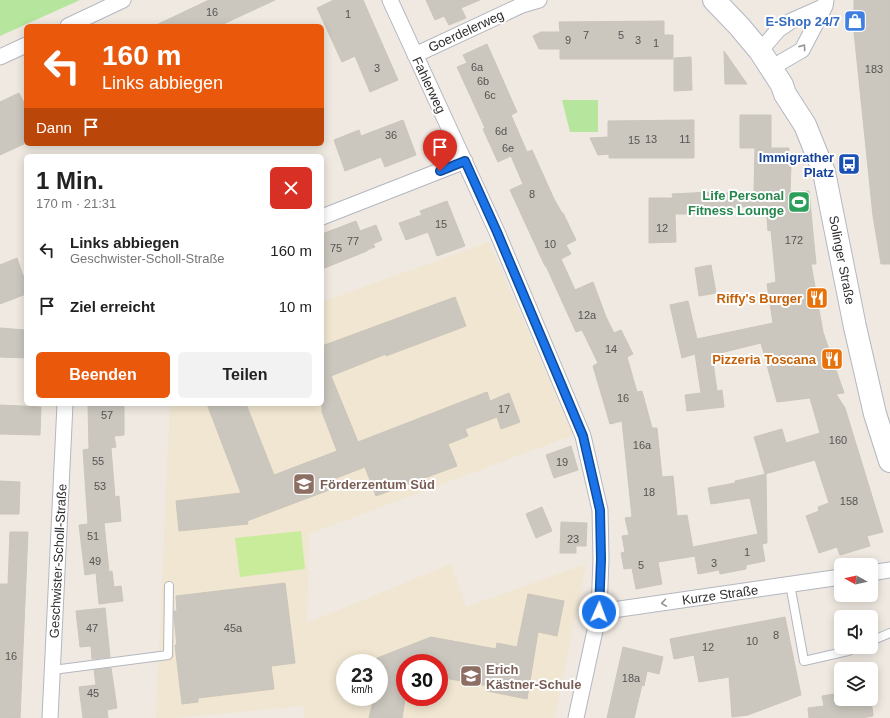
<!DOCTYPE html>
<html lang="de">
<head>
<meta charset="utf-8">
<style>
	body { margin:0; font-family:Helvetica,sans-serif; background:#f2f2f2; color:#222; height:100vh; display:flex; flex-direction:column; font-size:15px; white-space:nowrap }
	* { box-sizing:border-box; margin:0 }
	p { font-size:13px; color:#767676 }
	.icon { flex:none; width:22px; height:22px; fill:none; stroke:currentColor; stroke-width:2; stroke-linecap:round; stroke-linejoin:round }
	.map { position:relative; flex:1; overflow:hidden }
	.drawer { position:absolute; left:24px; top:154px; width:300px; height:252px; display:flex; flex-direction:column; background:#fff; border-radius:6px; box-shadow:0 2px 10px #0003 }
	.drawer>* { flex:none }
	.banner { position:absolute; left:24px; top:24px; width:300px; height:122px; border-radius:6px; box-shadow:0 2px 10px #0003; background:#ea580c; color:#fff; overflow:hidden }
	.needle { width:26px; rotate:278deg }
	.buttons { position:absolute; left:834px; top:558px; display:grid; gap:8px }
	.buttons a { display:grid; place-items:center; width:44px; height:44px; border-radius:6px; background:#fff; box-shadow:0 2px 10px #0003; font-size:20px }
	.speed { position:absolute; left:336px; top:654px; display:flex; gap:8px; font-size:20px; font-weight:700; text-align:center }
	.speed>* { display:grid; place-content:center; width:52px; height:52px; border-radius:50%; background:#fff; box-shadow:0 2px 10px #0003; line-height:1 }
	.speed small { font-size:10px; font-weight:400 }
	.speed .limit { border:6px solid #d22; background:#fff; color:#111 }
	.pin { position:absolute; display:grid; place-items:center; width:34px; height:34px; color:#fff; margin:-41px -17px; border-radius:50% 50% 50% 0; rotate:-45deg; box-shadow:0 0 4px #0007 }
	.pin .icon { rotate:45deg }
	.me { position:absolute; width:44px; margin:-22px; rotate:2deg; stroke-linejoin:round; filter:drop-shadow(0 0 3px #0008) }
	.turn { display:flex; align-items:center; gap:14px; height:84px; padding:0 12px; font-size:18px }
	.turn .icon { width:52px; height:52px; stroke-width:2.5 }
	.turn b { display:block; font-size:28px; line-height:34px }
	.then { display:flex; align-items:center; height:38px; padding:0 12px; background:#0003; gap:8px; font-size:15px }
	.round { display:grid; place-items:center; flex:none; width:42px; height:42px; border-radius:6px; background:#f2f2f2 }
	.headline { display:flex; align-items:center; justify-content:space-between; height:68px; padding:0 12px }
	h1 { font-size:24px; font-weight:700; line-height:30px }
	.action { display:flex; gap:8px; margin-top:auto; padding:8px 12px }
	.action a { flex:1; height:46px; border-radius:6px; background:#ea580c; color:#fff; font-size:16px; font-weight:700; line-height:46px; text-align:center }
	.action a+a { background:#f2f2f2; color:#222 }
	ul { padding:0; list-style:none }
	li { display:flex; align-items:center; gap:12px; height:56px; padding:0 12px }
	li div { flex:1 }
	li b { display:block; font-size:15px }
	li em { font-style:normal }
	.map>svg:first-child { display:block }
	.education { fill:#f0e6d1; fill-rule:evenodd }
	.green { fill:#b6e59e }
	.pitch { fill:#c9ec9a }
	.building { fill:#cbc7bf; stroke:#cbc5ba }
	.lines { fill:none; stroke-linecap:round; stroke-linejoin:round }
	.service-casing { stroke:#b4b7c1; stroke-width:10 }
	.minor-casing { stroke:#b4b7c1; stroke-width:17 }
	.secondary-casing { stroke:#b4b7c1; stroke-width:24 }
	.service { stroke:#fff; stroke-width:8 }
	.minor { stroke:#fff; stroke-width:15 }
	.secondary { stroke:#fff; stroke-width:22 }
	.oneway { stroke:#969696 }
	.route-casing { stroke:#114b97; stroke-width:10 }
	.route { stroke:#1a73e8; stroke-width:7 }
	.labels { text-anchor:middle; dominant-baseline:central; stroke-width:4; stroke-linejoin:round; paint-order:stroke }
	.number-label { font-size:11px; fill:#555452 }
	.shop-label { font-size:13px; font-weight:bold; fill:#366cbe; stroke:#fff; text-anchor:end }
	.street-label { font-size:13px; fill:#2e2e2e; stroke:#fff }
	.transit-label { font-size:13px; font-weight:bold; fill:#164399; stroke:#fff; text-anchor:end }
	.leisure-label { font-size:13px; font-weight:bold; fill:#27864d; stroke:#fff; text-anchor:end }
	.food-label { font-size:13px; font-weight:bold; fill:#c56008; stroke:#fff; text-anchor:end }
	.education-label { font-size:13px; font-weight:bold; fill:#785e54; stroke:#fff; text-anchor:start }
</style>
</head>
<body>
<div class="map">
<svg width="890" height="718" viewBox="0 0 890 718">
	<rect width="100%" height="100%" fill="#efe9e1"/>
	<!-- education -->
	<path class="education" d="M489,242L573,435L309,534L307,623L451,564L466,607L586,564L555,718H304V706L174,718H156L170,404H322V302ZM345,663H379V697H345ZM405,663H439V697H405Z"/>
	<!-- green -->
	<path class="green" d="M0,0H80L0,36Z
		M562,100H598V132H570Z"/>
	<!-- pitch -->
	<path class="pitch" d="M301,531L305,569L240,577L235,538Z"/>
	<!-- building -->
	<path class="building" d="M209,0H275L219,26H154Z
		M334,0H363L398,80L370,92L355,56L342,62L317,8Z
		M426,0H480L461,8L466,18L449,25L444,16L435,20Z
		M854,0H890V264H881L873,216L854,32Z
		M664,21V35H673V59H560V49H539L533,36L541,32H560L559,22Z
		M487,44L517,112L511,115L527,152L532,150L554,199L562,213H563L576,240L566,245L571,254L561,259L575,290L593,282L606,317L614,333L621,330L633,354L627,357L637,392L642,391L652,428H657L662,477L673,476L677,516L687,515L693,548V547L758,534L750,498L711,504L708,488L735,483V481L766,474L767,543L762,544L765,561L746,565V569L720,574L719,570L698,574L695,556L658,562L662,584L636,589L632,568L624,569L621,553L625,552L622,536L629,535L625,518L632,517L622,421L610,424L593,366L598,363L582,330L576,332L546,266H545L510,190L523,184L511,156L498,162L483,129L485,128L457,67L467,63L463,55Z
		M724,51L747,84H725Z
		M691,57L692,90L674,91V58Z
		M19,93L26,107V143L0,155V102Z
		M740,115H771V148H789V166H791L790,192L809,191L816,264H811L823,332L844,393L836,394L845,408L883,532L867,536L870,546L840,555L837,547L819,553L806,516L819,511L818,507L829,503L815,460L765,474L754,437L782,429L786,443L820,433L810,398L777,402L761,343L712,355L717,391L722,390L724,407L687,411L685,395L701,393L695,354L682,358L670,305L688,301L697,339L773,323L767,284L776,282L771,230L768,231L766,205L730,208V214H675L676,242L649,243V198H673L672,194L713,192V195L734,192H754L755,148H740Z
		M403,120L416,155L385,167L381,157L345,171L334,140L359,130L361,136Z
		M694,120V158H609V154L598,155L590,138L608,137V121Z
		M447,201L465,246L437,256L428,232L406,240L399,223L422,215L420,211Z
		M356,221L360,231L376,225L382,240L373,244L375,247L367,250V251L322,269V234Z
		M17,258L23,276L26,274V294L0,304V265Z
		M711,265L716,293L699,296L695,268Z
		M455,297L466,326L386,356V354L331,376L358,442L487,392L490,401L509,393L520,422L501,429L497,417L465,429L468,436L448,444L457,466L376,496L365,467L326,482L329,490L247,521L248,524L179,531L176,501L241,493L207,404H246L274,475L337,451L322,412V346Z
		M0,328L26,330V358L0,357Z
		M88,404H124V435L114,436L116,447L111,448L115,497L119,496L121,521L104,523L109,572L112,571L114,587L121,586L123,601L99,604L96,573L85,575L79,525L88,524L83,450L89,449Z
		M0,405L41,407L40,435L0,434Z
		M571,446L578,470L554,478L546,455Z
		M0,481L20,482L19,514H0Z
		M542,507L552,531L536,538L526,514Z
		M561,522L587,523L586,546H576V553H560Z
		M10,532H28L20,718H0V584H8Z
		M285,583L295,663L271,666L274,689L198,698V702L182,704L175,645H177L174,617V611H177L176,596Z
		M528,594L564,601L557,636L538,632L527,699L487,691L489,686L439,677V663H405V700L402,718H369L374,697H379V663L367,662L431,637L496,649L497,643L517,647Z
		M105,608L110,657L92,659L91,646L80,647L76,611Z
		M785,617L801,695L748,715L732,717L729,677L699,682L694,655L674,659L670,639Z
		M623,647L663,657L659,674L647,671L644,686L642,685L634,718H607Z
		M111,668L117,708L107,710L108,718H83L79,687L96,685L94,670Z
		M840,693L842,704L871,699L873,716L862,718H809L808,708L824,706L822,696Z"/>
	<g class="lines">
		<!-- service casing -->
		<g class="service-casing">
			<path id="service" d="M790,584L804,661L848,651L857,647
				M871,641L890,633
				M53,670L168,655L169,586"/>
		</g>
		<!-- minor casing -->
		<g class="minor-casing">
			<path id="minor" d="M390,0L497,232L583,436L600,510L601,559L599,612L576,718
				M68,26L123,0
				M760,51L778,30L791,21L825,6
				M415,55L522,5L539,0
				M0,57L26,45
				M771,68L802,50L825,6L826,0
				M322,217L465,161
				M871,573L890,570
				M599,612L841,577
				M50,718L65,404"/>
		</g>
		<!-- secondary casing -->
		<g class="secondary-casing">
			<path id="secondary" d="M714,0L739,26L760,51L782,85L785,94L805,125L824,172L855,327L875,414L890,461"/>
		</g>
		<!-- service -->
		<use href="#service" class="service"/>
		<!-- minor -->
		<use href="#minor" class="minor"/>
		<!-- secondary -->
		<use href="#secondary" class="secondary"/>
	</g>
	<!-- one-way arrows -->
	<defs><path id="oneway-chevron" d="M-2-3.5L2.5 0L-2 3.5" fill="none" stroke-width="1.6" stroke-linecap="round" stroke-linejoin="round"/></defs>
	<g class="oneway">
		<use href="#oneway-chevron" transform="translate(803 47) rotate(-55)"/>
		<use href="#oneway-chevron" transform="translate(664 603) rotate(172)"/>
	</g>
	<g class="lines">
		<!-- route casing -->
		<g class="route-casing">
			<path id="route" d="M440,171L465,161L497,232L583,436L600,510L601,559L599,612"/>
		</g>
		<!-- route -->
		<use href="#route" class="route"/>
	</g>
	<!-- icons -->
	<defs>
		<g id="shop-square" transform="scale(1.15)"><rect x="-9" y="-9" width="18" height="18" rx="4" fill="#3f7fe0" stroke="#fff"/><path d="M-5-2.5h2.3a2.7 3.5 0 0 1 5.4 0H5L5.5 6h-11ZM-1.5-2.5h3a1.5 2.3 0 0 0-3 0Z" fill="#fff"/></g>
		<g id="bus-square" transform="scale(1.15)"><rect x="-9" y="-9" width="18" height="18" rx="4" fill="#1a4fb4" stroke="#fff"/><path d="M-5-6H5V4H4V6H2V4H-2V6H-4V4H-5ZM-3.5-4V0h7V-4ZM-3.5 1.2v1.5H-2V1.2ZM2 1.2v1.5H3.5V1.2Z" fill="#fff"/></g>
		<g id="stadium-square" transform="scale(1.15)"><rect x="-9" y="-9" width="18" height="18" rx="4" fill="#2e9e5b" stroke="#fff"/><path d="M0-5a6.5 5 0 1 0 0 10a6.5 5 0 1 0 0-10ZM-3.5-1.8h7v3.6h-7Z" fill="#fff"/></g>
		<g id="restaurant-square" transform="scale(1.15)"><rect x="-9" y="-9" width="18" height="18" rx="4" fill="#e8710a" stroke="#fff"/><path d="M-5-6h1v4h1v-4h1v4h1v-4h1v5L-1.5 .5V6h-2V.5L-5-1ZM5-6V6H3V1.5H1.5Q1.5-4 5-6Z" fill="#fff"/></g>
		<g id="school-square" transform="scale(1.15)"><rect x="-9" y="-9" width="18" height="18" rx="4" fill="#8d6e63" stroke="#fff"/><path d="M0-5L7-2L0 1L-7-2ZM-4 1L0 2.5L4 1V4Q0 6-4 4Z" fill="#fff"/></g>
	</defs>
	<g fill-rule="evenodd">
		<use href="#shop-square" x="855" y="21"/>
		<use href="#bus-square" x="849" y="164"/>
		<use href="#stadium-square" x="799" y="202"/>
		<use href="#restaurant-square" x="817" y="298"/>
		<use href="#restaurant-square" x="832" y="359"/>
		<use href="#school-square" x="304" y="484"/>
		<use href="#school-square" x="471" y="676"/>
	</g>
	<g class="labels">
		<!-- number labels -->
		<g class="number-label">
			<text x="212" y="12">16</text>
			<text x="348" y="14">1</text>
			<text x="586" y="35">7</text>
			<text x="621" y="35">5</text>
			<text x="568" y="40">9</text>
			<text x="638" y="40">3</text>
			<text x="656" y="43">1</text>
			<text x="477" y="67">6a</text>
			<text x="377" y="68">3</text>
			<text x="874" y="69">183</text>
			<text x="483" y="81">6b</text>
			<text x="490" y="95">6c</text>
			<text x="501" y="131">6d</text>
			<text x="391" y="135">36</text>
			<text x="651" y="139">13</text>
			<text x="685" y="139">11</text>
			<text x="634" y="140">15</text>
			<text x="508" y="148">6e</text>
			<text x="532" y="194">8</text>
			<text x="441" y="224">15</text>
			<text x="662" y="228">12</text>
			<text x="794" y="240">172</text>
			<text x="353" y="241">77</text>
			<text x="550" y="244">10</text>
			<text x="336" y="248">75</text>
			<text x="587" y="315">12a</text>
			<text x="611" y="349">14</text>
			<text x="623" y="398">16</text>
			<text x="504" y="409">17</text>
			<text x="107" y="415">57</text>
			<text x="838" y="440">160</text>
			<text x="642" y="445">16a</text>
			<text x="98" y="461">55</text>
			<text x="562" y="462">19</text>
			<text x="100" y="486">53</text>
			<text x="649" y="492">18</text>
			<text x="849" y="501">158</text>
			<text x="93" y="536">51</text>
			<text x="573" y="539">23</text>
			<text x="747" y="552">1</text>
			<text x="95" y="561">49</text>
			<text x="714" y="563">3</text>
			<text x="641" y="565">5</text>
			<text x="92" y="628">47</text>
			<text x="233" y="628">45a</text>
			<text x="776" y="635">8</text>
			<text x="752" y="641">10</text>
			<text x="708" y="647">12</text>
			<text x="11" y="656">16</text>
			<text x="631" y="678">18a</text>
			<text x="93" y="693">45</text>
		</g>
		<!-- shop labels -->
		<g class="shop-label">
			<text x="840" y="21">E-Shop 24/7</text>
		</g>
		<!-- street labels -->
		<g class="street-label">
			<text transform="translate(466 31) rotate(-25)">Goerdelerweg</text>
			<text transform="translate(429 85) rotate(65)">Fahlerweg</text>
			<text transform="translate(842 260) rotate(79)">Solinger Straße</text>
			<text transform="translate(58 561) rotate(-87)">Geschwister-Scholl-Straße</text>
			<text transform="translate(720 595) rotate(-8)">Kurze Straße</text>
		</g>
		<!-- transit labels -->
		<g class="transit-label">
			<text x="834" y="157">Immigrather<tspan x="834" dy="15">Platz</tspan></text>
		</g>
		<!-- leisure labels -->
		<g class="leisure-label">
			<text x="784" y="195">Life Personal<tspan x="784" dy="15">Fitness Lounge</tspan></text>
		</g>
		<!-- food labels -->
		<g class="food-label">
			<text x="802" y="298">Riffy's Burger</text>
			<text x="816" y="359">Pizzeria Toscana</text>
		</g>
		<!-- education labels -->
		<g class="education-label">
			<text x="320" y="484">Förderzentum Süd</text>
			<text x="486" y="669">Erich<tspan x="486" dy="15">Kästner-Schule</tspan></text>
		</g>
	</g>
</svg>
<div class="buttons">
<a><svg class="needle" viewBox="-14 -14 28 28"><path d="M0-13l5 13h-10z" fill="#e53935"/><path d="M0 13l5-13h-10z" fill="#767676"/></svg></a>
<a><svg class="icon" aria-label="sound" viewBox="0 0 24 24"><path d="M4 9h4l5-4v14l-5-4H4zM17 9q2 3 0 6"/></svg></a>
<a><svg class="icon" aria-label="layers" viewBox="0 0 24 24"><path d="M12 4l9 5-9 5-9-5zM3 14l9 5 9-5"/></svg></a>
</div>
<div class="speed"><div>23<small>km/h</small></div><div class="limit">30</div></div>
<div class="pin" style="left:440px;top:171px;background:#d93025"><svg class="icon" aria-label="arrive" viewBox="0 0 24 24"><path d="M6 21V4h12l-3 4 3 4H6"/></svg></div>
<svg class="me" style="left:599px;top:612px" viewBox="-20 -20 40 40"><circle r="17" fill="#1a73e8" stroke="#fff" stroke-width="3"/><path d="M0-11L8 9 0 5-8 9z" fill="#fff"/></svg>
<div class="banner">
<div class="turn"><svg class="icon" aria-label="left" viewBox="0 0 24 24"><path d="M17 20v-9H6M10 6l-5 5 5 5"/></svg><div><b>160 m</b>Links abbiegen</div></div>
<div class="then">Dann<svg class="icon" aria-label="arrive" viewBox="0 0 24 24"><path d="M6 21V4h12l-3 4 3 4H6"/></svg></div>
</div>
<section class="drawer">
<div class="headline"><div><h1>1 Min.</h1><p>170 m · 21:31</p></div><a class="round" style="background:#d93025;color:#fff"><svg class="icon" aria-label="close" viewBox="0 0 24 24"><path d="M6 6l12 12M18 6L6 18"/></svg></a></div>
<ul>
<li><svg class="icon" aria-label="left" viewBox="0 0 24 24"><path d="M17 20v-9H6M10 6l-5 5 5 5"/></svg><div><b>Links abbiegen</b><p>Geschwister-Scholl-Straße</p></div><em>160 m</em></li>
<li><svg class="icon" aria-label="arrive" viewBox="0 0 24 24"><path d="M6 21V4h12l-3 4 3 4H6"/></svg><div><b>Ziel erreicht</b></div><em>10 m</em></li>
</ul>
<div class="action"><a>Beenden</a><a>Teilen</a></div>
</section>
</div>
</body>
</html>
